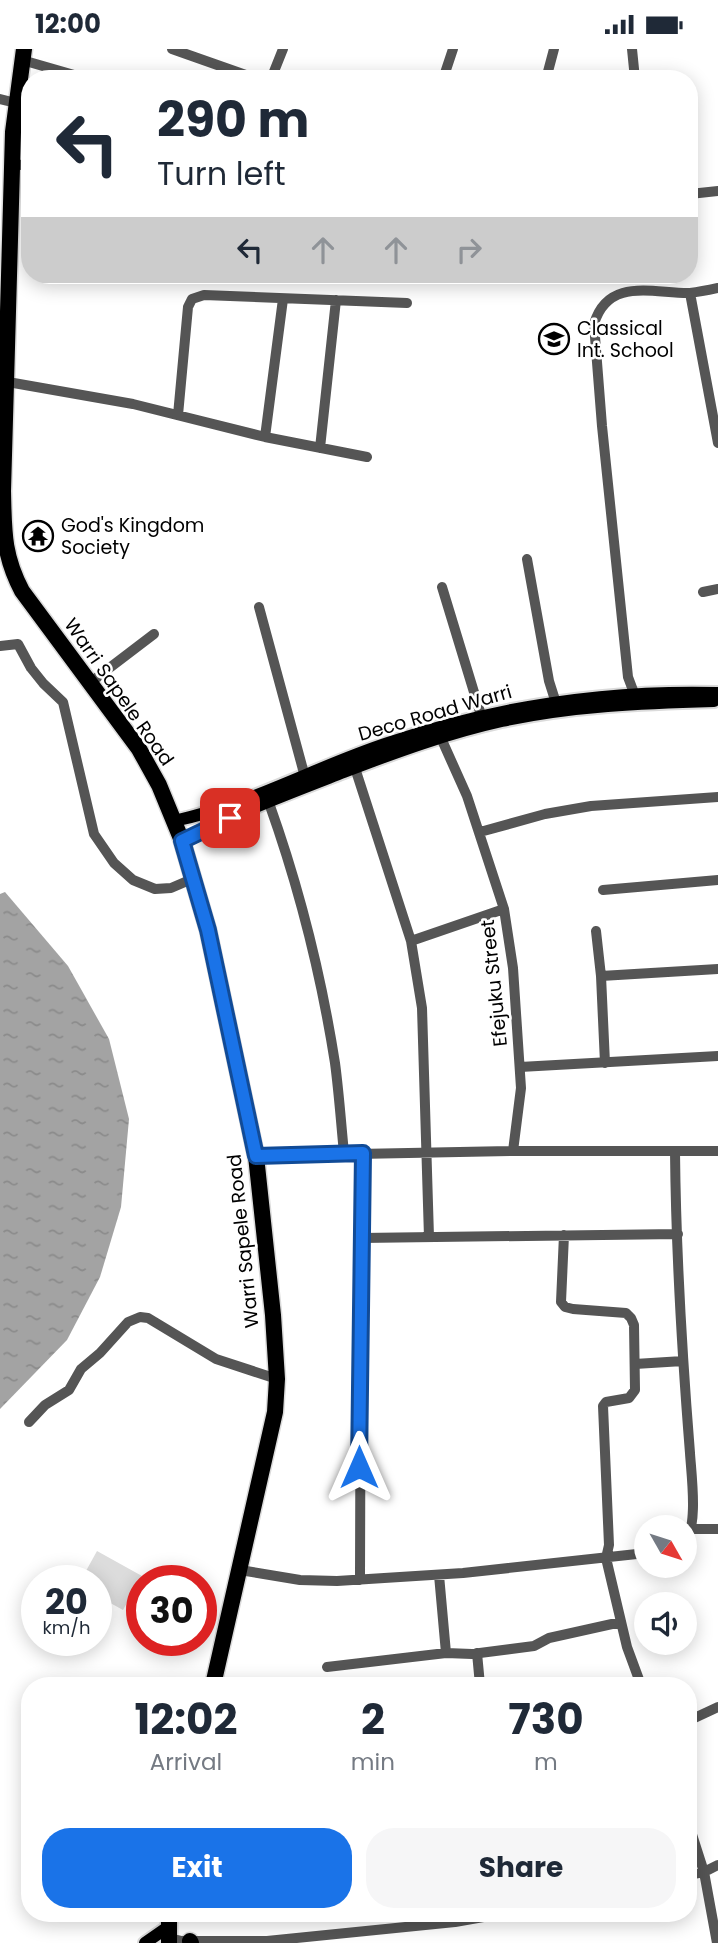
<!DOCTYPE html>
<html lang="en">
<head>
<meta charset="utf-8">
<style>
	body { margin:0; font-family:Poppins,sans-serif; background:#f6f6f7; color:#1f2937; height:100vh; display:flex; flex-direction:column; font-size:26px; white-space:nowrap }
	* { box-sizing:border-box; margin:0 }
	p { font-size:23px; color:#747a83 }
	.icon { flex:none; width:38px; height:38px; fill:none; stroke:currentColor; stroke-width:2; stroke-linecap:round; stroke-linejoin:round }
	.map { position:relative; flex:1; overflow:hidden }
	.panel { position:absolute; left:21px; top:1628px; width:676px; height:245px; display:flex; flex-direction:column; background:#fff; border-radius:28px; box-shadow:0 4px 18px #0003 }
	.panel>* { flex:none }
	.banner { position:absolute; left:21px; top:21px; width:677px; height:214px; border-radius:28px; box-shadow:0 4px 18px #0003; background:#fff; color:#1f2937; overflow:hidden }
	.needle { width:46px; rotate:129deg }
	.fabs { position:absolute; left:634px; top:1466px; display:grid; gap:14px }
	.fabs a { display:grid; place-items:center; width:63px; height:63px; border-radius:50%; background:#fff; box-shadow:0 4px 18px #0003; font-size:35px }
	.speed { position:absolute; left:21px; top:1516px; display:flex; gap:14px; font-size:35px; font-weight:700; text-align:center }
	.speed>* { display:grid; place-content:center; width:91px; height:91px; border-radius:50%; background:#fff; box-shadow:0 4px 18px #0003; line-height:1 }
	.speed small { font-size:18px; font-weight:400 }
	.speed .limit { border:10px solid #d22; background:#fff; color:#111 }
	.pin { position:absolute; display:grid; place-items:center; width:60px; height:60px; color:#fff; margin:-30px; border-radius:14px; box-shadow:0 4px 10px #0006 }
	.me { position:absolute; width:77px; margin:-38px; rotate:0deg; stroke-linejoin:round; filter:drop-shadow(0 0 5px #0008) }
	.turn { display:flex; align-items:center; gap:24px; height:147px; padding:0 21px; font-size:32px }
	.turn .icon { width:91px; height:91px; stroke-width:2.5 }
	.turn b { display:block; font-size:49px; line-height:60px }
	.lanes { display:flex; align-items:center; height:66px; padding:0 21px; background:#0003; justify-content:center; gap:35px; direction:ltr }
	.lanes .off { opacity:.35 }
	.eta { display:flex; justify-content:space-evenly; align-items:center; height:119px; text-align:center }
	.eta b { font-size:42px; font-weight:700; line-height:49px }
	.primary-button { display:flex; gap:14px; margin-top:auto; padding:14px 21px }
	.primary-button a { flex:1; height:80px; border-radius:28px; background:#1a73e8; color:#fff; font-size:28px; font-weight:700; line-height:80px; text-align:center }
	.primary-button a+a { background:#f6f6f7; color:#1f2937 }
	.status { display:flex; justify-content:space-between; align-items:center; height:49px; padding:0 35px; background:#fff; direction:ltr }
	.status svg { height:19px; fill:currentColor }
	.map>svg:first-child { display:block }
	.pitch { fill:#dcdcdc }
	.water { fill:url(#water-ripples) }
	.lines { fill:none; stroke-linecap:round; stroke-linejoin:round }
	.major-casing { stroke:#dbdbdb; stroke-width:16 }
	.highway-casing { stroke:#dbdbdb; stroke-width:19 }
	.minor { stroke:#555; stroke-width:10 }
	.major { stroke:#000; stroke-width:12 }
	.highway { stroke:#000; stroke-width:16 }
	.route-casing { stroke:#114b97; stroke-width:18 }
	.route { stroke:#1a73e8; stroke-width:12 }
	.labels { text-anchor:middle; dominant-baseline:central; stroke-width:5; stroke-linejoin:round; paint-order:stroke }
	.poi-label { font-size:19px; fill:#000; stroke:#fff; text-anchor:start }
	.street-label { font-size:19px; fill:#000; stroke:#fff }
</style>
</head>
<body>
<div class="status"><b>12:00</b><svg viewBox="0 0 49 12"><path d="M0 12V9h3v3zM5 12V6h3v6zM10 12V3h3v9zM15 12V0h3v12zM26 1h20v11H26zM47 4h2v5h-2z"/></svg></div>
<div class="map">
<svg width="718" height="1894" viewBox="0 0 718 1894">
	<defs>
		<pattern id="water-ripples" width="26" height="14" patternUnits="userSpaceOnUse" patternTransform="scale(1.75)"><rect width="26" height="14" fill="#a3a3a3"/><path d="M2 4q2-2 4 0t4 0M15 11q2-2 4 0t4 0" fill="none" stroke="#8b8b8b"/></pattern>
	</defs>
	<rect width="100%" height="100%" fill="#fff"/>
	<!-- pitch -->
	<path class="pitch" d="M97,1502L142,1527L123,1561L96,1546V1531H81Z"/>
	<!-- water -->
	<path class="water" d="M5,843L68,917L109,990L129,1070L121,1158L100,1228L67,1291L0,1360V845Z"/>
	<g class="lines">
		<!-- major casing -->
		<g class="major-casing">
			<path id="major" d="M174,772C249,756 315,718 388,694C494,658 606,641 718,644
				M182,792C234,765 290,744 344,723C396,703 448,684 502,672C572,657 643,654 714,652
				M145,1894L168,1878"/>
		</g>
		<!-- highway casing -->
		<g class="highway-casing">
			<path id="highway" d="M24,0L13,83L3,442C4,482 3,506 22,542L139,700L159,736L182,792L208,881L256,1107L273,1266L277,1330L275,1363L213,1636
				M169,1864V1894
				M190,1892L191,1894"/>
		</g>
		<!-- minor -->
		<path class="minor" d="M172,0L257,30
			M632,0L635,30
			M22,11L88,30
			M271,30L283,0
			M443,30L453,0
			M546,30L554,0
			M0,50L16,54
			M13,115L30,117
			M690,145L718,142
			M690,244L718,394
			M8,333L133,355L265,388L367,408
			M178,366L188,258L192,250L204,246L407,254
			M265,388L283,250
			M320,399L336,251
			M527,510L549,632L556,654
			M442,538L484,676
			M703,543L718,540
			M259,558L305,728
			M0,597L18,595L31,619L43,634L63,653L94,785L114,814L133,831L155,840L171,839L192,830
			M91,633L154,585
			M634,644L628,628L602,377L594,275C608,227 655,245 690,244C699,243 709,241 718,239
			M441,689L467,747L504,860L513,919L521,1039L513,1102
			M355,719L411,892L422,959L429,1188
			M269,754C299,838 321,925 335,1014C339,1044 341,1074 344,1104
			M480,783L545,765L591,757L718,748
			M603,841L718,831
			M596,882L601,927L605,1014
			M411,892L504,860
			M601,927L718,920
			M520,1018L718,1007
			M675,1103C676,1203 682,1304 690,1404C691,1423 699,1480 684,1493
			M363,1104L361,1189L678,1185
			M256,1107L513,1102H718
			M564,1186L561,1253L565,1258L573,1260L626,1264L631,1269L634,1276L635,1341L629,1349L606,1353L603,1357L609,1496L606,1509L627,1598L641,1636
			M635,1315L683,1312
			M29,1373L45,1356L69,1341L81,1320L100,1304L128,1273L140,1268L148,1269L216,1310L277,1330
			M691,1480H718
			M240,1521L300,1531L337,1532L463,1524L646,1504
			M360,1531L361,1189
			M446,1604L472,1605L534,1597L549,1589L621,1573
			M477,1604L480,1636
			M327,1618L446,1604L439,1526
			M688,1672L718,1658
			M688,1773L704,1823L717,1894
			M688,1826L704,1823L718,1816
			M169,1889L182,1892H267L455,1873L506,1864"/>
		<!-- major -->
		<use href="#major" class="major"/>
		<!-- highway -->
		<use href="#highway" class="highway"/>
	</g>
	<g class="lines">
		<!-- route casing -->
		<g class="route-casing">
			<path id="route" d="M230,769L182,792L208,881L256,1107L363,1104L359,1418"/>
		</g>
		<!-- route -->
		<use href="#route" class="route"/>
	</g>
	<!-- icons -->
	<defs>
		<g id="university-ring" transform="scale(1.575)"><circle r="9.5" fill="#fff" stroke="#000" stroke-width="1.5"/><path d="M0-5L7-2L0 1L-7-2ZM-4 1L0 2.5L4 1V4Q0 6-4 4Z" fill="#000"/></g>
		<g id="temple-ring" transform="scale(1.575)"><circle r="9.5" fill="#fff" stroke="#000" stroke-width="1.5"/><path d="M0-6L5-2H3V0L6.5 2.5H4V6H1.5V3h-3V6H-4V2.5H-6.5L-3 0V-2H-5Z" fill="#000"/></g>
	</defs>
	<g fill-rule="evenodd">
		<use href="#university-ring" x="554" y="290"/>
		<use href="#temple-ring" x="38" y="487"/>
	</g>
	<g class="labels">
		<!-- poi labels -->
		<g class="poi-label">
			<text x="577" y="279">Classical<tspan x="577" dy="22">Int. School</tspan></text>
			<text x="61" y="476">God's Kingdom<tspan x="61" dy="22">Society</tspan></text>
		</g>
		<!-- street labels -->
		<g class="street-label">
			<text transform="translate(119 643) rotate(55)">Warri Sapele Road</text>
			<text transform="translate(435 664) rotate(-16)">Deco Road Warri</text>
			<text transform="translate(494 934) rotate(-96)">Efejuku Street</text>
			<text transform="translate(243 1192) rotate(-96)">Warri Sapele Road</text>
		</g>
	</g>
</svg>
<div class="fabs">
<a><svg class="needle" viewBox="-14 -14 28 28"><path d="M0-13l5 13h-10z" fill="#e53935"/><path d="M0 13l5-13h-10z" fill="#747a83"/></svg></a>
<a><svg class="icon" aria-label="sound" viewBox="0 0 24 24"><path d="M4 9h4l5-4v14l-5-4H4zM17 9q2 3 0 6"/></svg></a>
</div>
<div class="speed"><div>20<small>km/h</small></div><div class="limit">30</div></div>
<div class="pin" style="left:230px;top:769px;background:#d93025"><svg class="icon" aria-label="arrive" viewBox="0 0 24 24"><path d="M6 21V4h12l-3 4 3 4H6"/></svg></div>
<svg class="me" style="left:359px;top:1418px" viewBox="-20 -20 40 40"><path d="M0-17L14 15 0 8-14 15z" fill="#1a73e8" stroke="#fff" stroke-width="4"/></svg>
<div class="banner">
<div class="turn"><svg class="icon" aria-label="left" viewBox="0 0 24 24"><path d="M17 20v-9H6M10 6l-5 5 5 5"/></svg><div><b>290 m</b>Turn left</div></div>
<div class="lanes"><svg class="icon" aria-label="left" viewBox="0 0 24 24"><path d="M17 20v-9H6M10 6l-5 5 5 5"/></svg><svg class="icon off" aria-label="ahead" viewBox="0 0 24 24"><path d="M12 20V5M6 11l6-6 6 6"/></svg><svg class="icon off" aria-label="ahead" viewBox="0 0 24 24"><path d="M12 20V5M6 11l6-6 6 6"/></svg><svg class="icon off" aria-label="right" viewBox="0 0 24 24"><path d="M7 20v-9h11M14 6l5 5-5 5"/></svg></div>
</div>
<section class="panel">
<div class="eta">
<div><b>12:02</b><p>Arrival</p></div>
<div><b>2</b><p>min</p></div>
<div><b>730</b><p>m</p></div>
</div>
<div class="primary-button"><a>Exit</a><a>Share</a></div>
</section>
</div>
</body>
</html>
